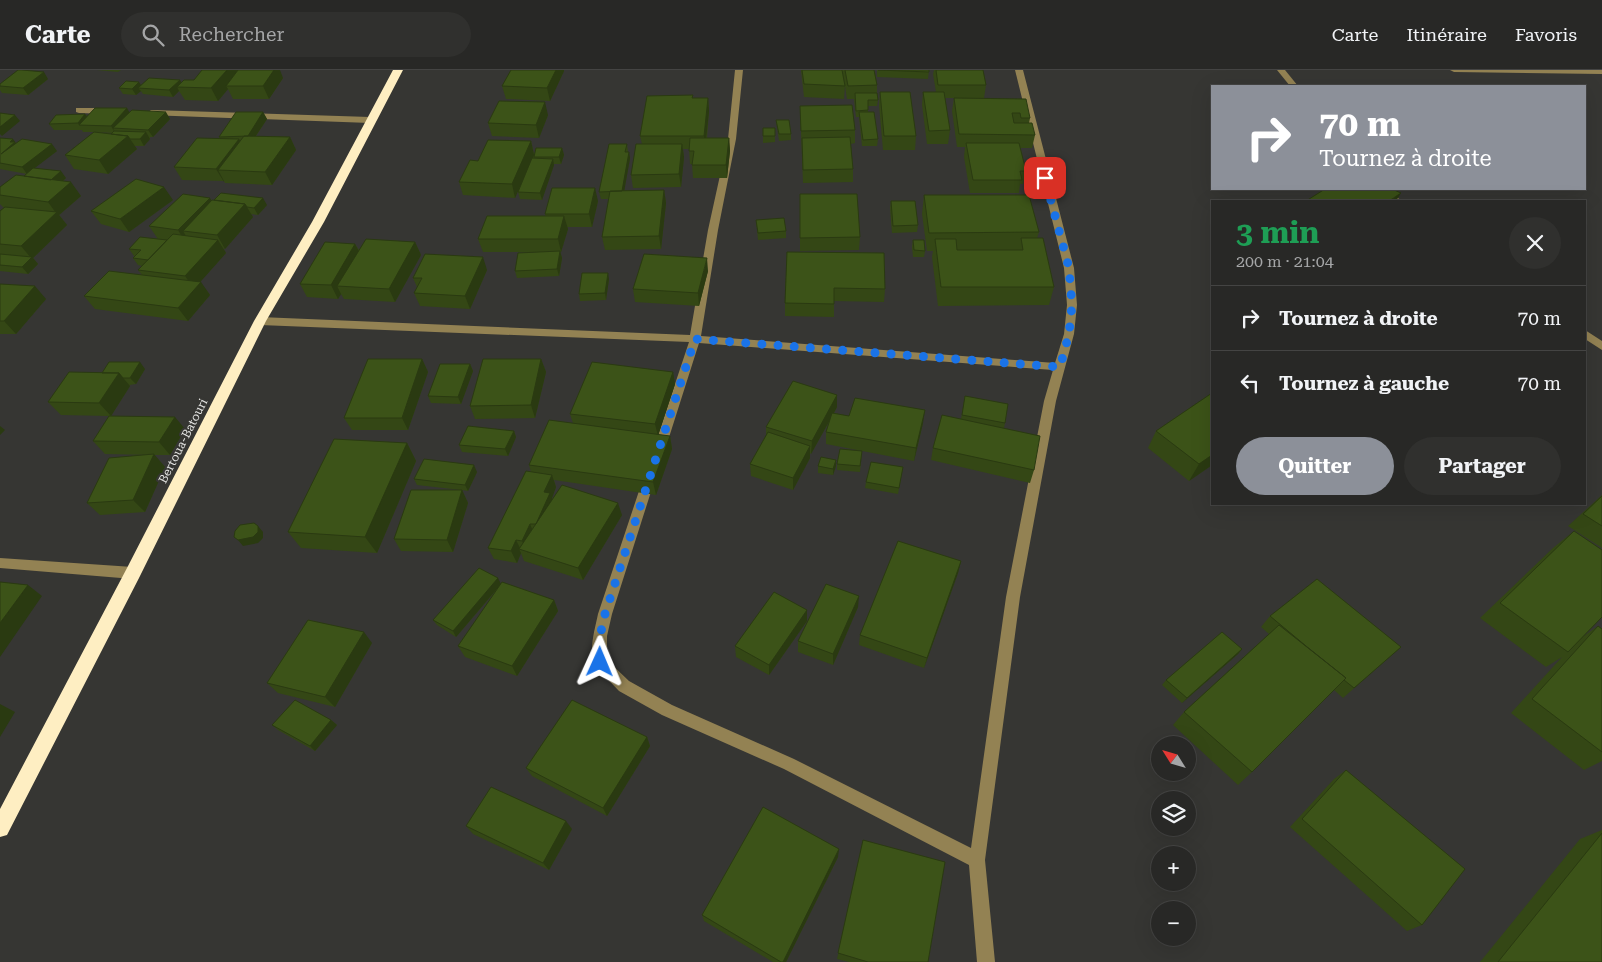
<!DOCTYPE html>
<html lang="fr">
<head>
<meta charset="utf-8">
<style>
	body { margin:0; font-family:"Roboto Serif",serif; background:#30302e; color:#f1f3f6; height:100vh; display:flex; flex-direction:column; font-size:19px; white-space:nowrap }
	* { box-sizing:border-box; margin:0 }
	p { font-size:16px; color:#a5a6a7 }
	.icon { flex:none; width:28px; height:28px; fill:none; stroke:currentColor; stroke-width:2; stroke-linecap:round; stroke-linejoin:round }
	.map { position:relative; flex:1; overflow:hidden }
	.panel { position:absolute; left:1211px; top:130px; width:375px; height:305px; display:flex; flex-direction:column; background:#282826; border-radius:0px; box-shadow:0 5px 20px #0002,0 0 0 1px #444443 }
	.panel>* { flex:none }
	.guide { position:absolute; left:1211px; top:15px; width:375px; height:105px; border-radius:0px; box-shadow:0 5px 20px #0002,0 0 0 1px #444443; background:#8c9099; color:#fff; overflow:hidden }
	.needle { width:32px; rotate:307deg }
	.tools { position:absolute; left:1151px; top:666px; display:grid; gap:10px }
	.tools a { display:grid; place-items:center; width:45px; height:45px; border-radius:50%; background:#282826; box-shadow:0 5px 20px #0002,0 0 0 1px #444443; font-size:25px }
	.pin { position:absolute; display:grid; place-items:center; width:42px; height:42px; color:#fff; margin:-21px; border-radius:10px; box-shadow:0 2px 8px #0006 }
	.me { position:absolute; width:55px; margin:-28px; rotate:1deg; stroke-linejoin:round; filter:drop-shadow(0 0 4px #0008) }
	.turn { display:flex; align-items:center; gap:18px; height:105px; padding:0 25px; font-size:22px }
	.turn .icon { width:65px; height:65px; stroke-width:2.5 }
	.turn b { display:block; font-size:35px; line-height:42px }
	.round { display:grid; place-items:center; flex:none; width:52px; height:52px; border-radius:26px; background:#30302e }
	.summary { display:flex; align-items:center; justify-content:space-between; height:85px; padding:0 25px }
	h1 { font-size:30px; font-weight:700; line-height:38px; color:#1e9e55 }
	.primary-button { display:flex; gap:10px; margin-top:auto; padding:10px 25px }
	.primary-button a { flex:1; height:58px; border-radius:30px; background:#8c9099; color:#fff; font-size:20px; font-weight:700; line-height:58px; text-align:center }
	.primary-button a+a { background:#30302e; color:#f1f3f6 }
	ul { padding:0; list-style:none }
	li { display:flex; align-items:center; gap:15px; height:65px; padding:0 25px; border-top:1px solid #444443 }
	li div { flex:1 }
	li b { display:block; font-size:19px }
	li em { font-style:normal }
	header { display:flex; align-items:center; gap:30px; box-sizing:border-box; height:70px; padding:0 25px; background:#282826; border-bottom:1px solid #444443 }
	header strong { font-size:24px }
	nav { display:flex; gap:28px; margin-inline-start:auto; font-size:18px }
	.search { width:350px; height:45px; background:#30302e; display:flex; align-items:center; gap:12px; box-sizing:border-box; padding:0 18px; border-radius:28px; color:#a5a6a7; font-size:19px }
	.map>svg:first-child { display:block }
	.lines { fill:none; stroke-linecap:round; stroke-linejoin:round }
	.minor { fill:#938253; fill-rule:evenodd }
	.highway { fill:#feeec2; fill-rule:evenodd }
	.wall { fill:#344715; fill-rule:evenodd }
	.shaded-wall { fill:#2a3a11 }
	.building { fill:#3c5318; stroke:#2a3a11 }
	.route { stroke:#1a73e8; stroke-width:9; stroke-dasharray:0 16.2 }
	.labels { text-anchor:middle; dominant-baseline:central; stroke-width:4.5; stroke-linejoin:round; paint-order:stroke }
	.street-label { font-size:12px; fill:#e5e5e3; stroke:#363633 }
</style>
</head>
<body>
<header>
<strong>Carte</strong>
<div class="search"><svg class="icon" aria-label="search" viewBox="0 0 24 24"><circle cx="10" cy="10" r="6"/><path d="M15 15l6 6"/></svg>Rechercher</div>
<nav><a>Carte</a><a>Itinéraire</a><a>Favoris</a></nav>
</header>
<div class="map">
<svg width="1602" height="892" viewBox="0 0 1602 892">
	<rect width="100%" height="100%" fill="#363633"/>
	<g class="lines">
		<!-- minor -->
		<path class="minor" d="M735,0H743L736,69L718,160L701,266L1055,293L1064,264L1067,235L1064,198L1015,0H1023L1074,198L1077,235L1074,264L1056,331L1020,527L985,790L995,892H977L969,795L784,699L662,645L619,621L595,596C588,581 595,559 598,544L644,406L650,401L654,403L656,406L612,544L607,566V590L629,611L672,635L794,689L971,778L1006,527L1044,331L1053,300L699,273L665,380L659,385L653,380L689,272L260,255L255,251L260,247L690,265L708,160L728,69Z
			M1277,0H1285L1298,16H1290Z
			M1450,0H1602V4L1454,2Z
			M76,38H108L112,41L108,44L79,43L76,42Z
			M151,40L370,47L374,50L370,53L148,45L147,43Z
			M1376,119H1386L1402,131H1391Z
			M1585,260L1602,271V280L1585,269Z
			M0,488L133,497L138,499L140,503L138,507L133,509L0,498Z"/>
		<!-- highway -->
		<path class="highway" d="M393,0H403L324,152L266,251L139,508L7,765L0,767V739L127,498L254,251L312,152Z"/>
	</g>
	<!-- wall -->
	<path class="wall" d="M97,0H121L118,2Z
		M511,0H564V1L550,31L506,29L502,16Z
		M801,0H874L877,15V23L878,30L877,36H868V42L878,69L877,76H862L859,47H856L854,29H847L845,16L844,29L804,27Z
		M877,0H929L928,9L877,7Z
		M934,0H983L986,15L984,28L1030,48L1029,53L1035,65L1032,78H1020L1026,101L1023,114H1020L1019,123H970L964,87L965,77H957L952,41L954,28H945L950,60L948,74H927L922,35L923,22H936L933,4Z
		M283,8L269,29H233L228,19L218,31L185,30L179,21L173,27L143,24L141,21L136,25L123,24L119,18L180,10L181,13L194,10Z
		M48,9L28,25L2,23L0,20V14Z
		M880,22L916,66L915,80H883L879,35Z
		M693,25V28H708L709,41L707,68H729L730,81L727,108H693L692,94H690L689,79H683L684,87L681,117L633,118L631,105L642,74L640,66Z
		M800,36L855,60V73L851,74L853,99V112L803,113Z
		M129,42L170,49L153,67H150V69L144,76H134L137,79L108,104L74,99L65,85L94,62H83L82,60H54L49,54L85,44L87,46ZM97,62L112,63L111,64Z
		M263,42L267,49L256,66L290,67L296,80L272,115L225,113L224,111L182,110L174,97L221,69L219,67Z
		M548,45L539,68L492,66L488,53Z
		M776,50L791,64V70L779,71Z
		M775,58V72L763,73V66Z
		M0,68L16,73L57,81L34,98L66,108L63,111L81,126L59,145L67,155L33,188L38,194L28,204L0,201V141L4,138L0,134V117L24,106L27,104L0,99Z
		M531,71L534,84L562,78L564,85L561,94H554V95L542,130L520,129L518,122L524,107L515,128L463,125L459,112L478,91Z
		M627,74L628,82L630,88L624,121L664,120L666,133L661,179L605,180L602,167L609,129H601L599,122Z
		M800,124L860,167L859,180L800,181Z
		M924,125L1039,162L1037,168L1054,217L1049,235L938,236L932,187L933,181H927L922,144Z
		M173,130L129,162L101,154L91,141Z
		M211,131L267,135L258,145L251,144L253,147L225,179L223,178L226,183L200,212L210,225L188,251L95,239L84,226L142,205L138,200L142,196L138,195L133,188L136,186H134L129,179L158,169L149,156Z
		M598,131L592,157H567L568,159L561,182H560L562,188L559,206L517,208L515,201L536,182H483L478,169L546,146L545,144Z
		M891,131L918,155L917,162L892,163L890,138Z
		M756,150L786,161V168L758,170Z
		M913,170L925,181L924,187H913L912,177Z
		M415,172L421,185L395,232L344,229L341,224L338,229L307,227L300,214L355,174L359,180Z
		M787,182L885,219L884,232L834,231V247L785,246V233Z
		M487,200L470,239L420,236L414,223L417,217L413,208Z
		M708,201L699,236L635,232L633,219Z
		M609,209L606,230L580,231L579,224Z
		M0,214L46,229L16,264H0Z
		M422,289L428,302L408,360H352L344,348Z
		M541,289L546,302L535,348L475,349L470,336Z
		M470,294L473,301L461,334L431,333L428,326Z
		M145,299L136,314L129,315L130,316L111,346L185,359L170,385H154L165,397L145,442L100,445L87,433L152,385L105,384L93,371L109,346L61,345L48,332L102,303Z
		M673,302L675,314L658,365L670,366L672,379L656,425L554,410L556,417L552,428V430L622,445L583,510L524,491L521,483L517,493L494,489L488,478L531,402L529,395L573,353L570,344Z
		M1212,323V395L1189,411L1148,378L1156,361Z
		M837,325V337L834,343L849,346L923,353L914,391L826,374V362L830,350L811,384L810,383V388L793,420L751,406L750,394L766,365V357Z
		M965,326L1005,353L1004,358L1034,400L1030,413L931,390L933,378L961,349Z
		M514,361L516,367L508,386L462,382L459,375Z
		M407,373L416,391L377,483L301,478L288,462Z
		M862,381L860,402L837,400V394Z
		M818,396H836L833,405L818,403Z
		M903,397L898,424L865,418L866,412Z
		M477,402L468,421L462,420L468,433L453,482L401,481L394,469L461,420L417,415L414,409Z
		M1602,425V478L1568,456Z
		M1574,461L1584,566L1598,556L1602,559V691L1584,700L1511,643L1562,587L1546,597L1480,548L1553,478Z
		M961,491L958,503L924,598L859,575L860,565Z
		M501,513L554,530L558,541L517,606L465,587L458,576L499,517L456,567L437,555L433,550Z
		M858,537L833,595L798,582V571Z
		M1270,546L1401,577L1343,628L1334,620L1252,702L1238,715L1173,655L1184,642L1269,564L1261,557Z
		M807,551L769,605L736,587L735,576Z
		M372,573L335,637L278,623L267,613Z
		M1242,579L1238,584L1182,633L1162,615L1166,610Z
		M331,650L337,655L315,681L278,660L272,655Z
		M647,667L650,676L607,746L532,706L526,698Z
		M1346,700L1422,855L1407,861L1290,757L1334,709Z
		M466,756L572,759L549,800L473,764Z
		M1602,760V892H1480L1580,769Z
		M863,770L928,892H849L837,889Z
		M838,787L786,892H773L704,851L702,845Z"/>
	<!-- shaded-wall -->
	<path class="shaded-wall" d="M227,0H243L226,16L228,19L218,31L211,18Z
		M274,0H280L283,8L269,29L263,16Z
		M556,0H564V1L550,31L547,18Z
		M44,2L48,9L28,25L23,18Z
		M180,10L184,17H177L179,21L173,27L169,20Z
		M139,12L143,18H138L141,21L136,25L132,19Z
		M708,28L709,41L705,79L704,66Z
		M545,32L548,45L539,68L536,55Z
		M127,38L131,45L113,58L115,63L111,56Z
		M166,42L170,49L153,67L148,60Z
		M263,42L267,49L251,73L248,66Z
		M85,44L90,51L79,55L78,53Z
		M15,45L20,51L2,66L0,64V57Z
		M146,62L150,69L144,76L140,69Z
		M128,66L137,79L108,104L99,90Z
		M290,67L296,80L272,115L265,102Z
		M729,68L730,81L727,108L726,95Z
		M13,69L18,76L1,84L10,72Z
		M239,69L246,82L218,100L224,111V112L216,99Z
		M531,71L534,85L515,128L512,114Z
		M52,74L57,81L27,104L22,97Z
		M682,74L684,87L681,117L679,104Z
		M562,78L564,85L561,94L559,87Z
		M629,82L630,88L623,128L621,122Z
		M553,89L554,95L542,130L540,123Z
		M61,101L66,108L52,120L47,113Z
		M71,112L81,126L59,145L67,155L33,188L38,194L28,204L22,197L31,188L21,176L56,143L48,132Z
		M164,117L173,130L129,162L120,149Z
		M595,118L598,131L592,157L589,144Z
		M664,120L666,133L661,179L659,166Z
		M1401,123L1396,131H1389Z
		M210,128L218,142L183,161L189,171L186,173L178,160Z
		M263,128L267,135L258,145L254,138Z
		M245,134L253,147L225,179L217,165Z
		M564,146L568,159L561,182L558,169Z
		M218,170L226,183L194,219L185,206Z
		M415,172L421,185L395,232L389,219Z
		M355,174L362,187L337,216L341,224L338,229L331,215Z
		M560,181L562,188L559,206L557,199Z
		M483,187L487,200L470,239L465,226Z
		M707,188L708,201L699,236L698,223Z
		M608,203L609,209L606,230L605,223Z
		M201,212L210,225L188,251L178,238Z
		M35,216L46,229L16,264L4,251Z
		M422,289L428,302L408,360L402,348Z
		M541,289L546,302L535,348L531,335Z
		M140,292L145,299L136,314L130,308Z
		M470,294L473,301L461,334L458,327Z
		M673,302L675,314L658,366L655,354Z
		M119,303L130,316L111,346L99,333Z
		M837,325V337L811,384L812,371Z
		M925,340L923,353L914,391L916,378Z
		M175,347L185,359L170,385L159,372Z
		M0,356L5,360L0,365Z
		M514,361L516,367L508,386L505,379Z
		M670,366L672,379L656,425L653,412Z
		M407,373L416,391L377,483L365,467Z
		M810,376V388L793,420V408Z
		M154,384L165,397L145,442L133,430Z
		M1212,385V395L1189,411L1199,394Z
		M836,390V396L833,405V399Z
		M474,395L477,402L468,421L465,415Z
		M552,405L556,417L552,428L554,435L536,454L544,422Z
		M462,420L468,433L453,482L447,470Z
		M618,433L622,445L583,510L578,498Z
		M530,454L535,466L528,483L522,471Z
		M258,456L263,462V468L258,473L243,476L238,470Z
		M516,470L521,480L519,479L521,483L517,493L511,481Z
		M961,491L958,503L924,598L927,588Z
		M498,508L501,514L456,567L453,561Z
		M28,515L42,526L0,587V553Z
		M859,526L858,537L833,595V584Z
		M554,530L558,541L517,606L512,596Z
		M807,540V551L769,605V595Z
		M364,562L372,573L335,637L325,627Z
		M1242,579L1238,584L1182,633L1187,628Z
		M0,634L15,642L0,667Z
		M331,650L337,655L315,681L310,676Z
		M647,667L650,676L607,746L603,738Z
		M566,751L572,759L549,800L543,793Z
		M839,779L838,787L786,892H783Z"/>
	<!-- building -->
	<path class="building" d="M18,0H22L44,2L23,18L0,16V14Z
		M202,0H227L211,18L177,17L184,10H194Z
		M238,0H274L263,16H226Z
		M511,0H556L547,18L502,16Z
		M802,0H842L845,16L804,14Z
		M845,0H874L877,15L848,16Z
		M878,0H929V2Z
		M936,0H983L986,15H938Z
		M149,8L180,10L169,20L138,18Z
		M126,11L139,12L132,19L119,18Z
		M880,22H910L916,66H884Z
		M923,22H944L950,60L929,61Z
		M855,23H877L878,30H868V40L856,41Z
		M693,25L692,28H708L704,66H640L647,26Z
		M954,28L1026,29L1030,48H1021L1020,43H1012L1014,53H1032L1035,65L959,64Z
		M499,31L545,32L536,55L488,53Z
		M852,35L855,60L801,61L800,36Z
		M95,38H127L111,56L79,55Z
		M132,40L166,42L148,60L113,58Z
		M236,42H263L248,66L219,67Z
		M859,42H874L878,69L863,70Z
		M0,43L15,45L0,57Z
		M85,44L78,53L49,54L56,45Z
		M776,50H789L791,64H779Z
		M763,58H775V66H763Z
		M114,61L146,62L140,69H130L128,66L111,64Z
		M94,62L128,66L99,90L65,85Z
		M244,66L290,67L265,102L218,100Z
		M850,67L853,99L803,100L802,68Z
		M0,68L13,69L10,72H15L1,84L22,69L52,74L22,97L0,93Z
		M197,68L239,69L216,99L174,97Z
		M690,68H729L726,95H692L694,81H689Z
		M488,70L531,71L512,114L459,112L470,90L478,91Z
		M966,73H1019L1026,101H1020L1022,110H973Z
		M609,74H627L625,82H629L622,121L599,122Z
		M636,74H682L679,104L631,105Z
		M536,78H562L559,87H534Z
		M532,88L553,89L540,123L518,122Z
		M33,98L61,101L51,110L24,106Z
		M16,105L71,112L48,132L0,125V117Z
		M136,109L164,117L120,149L91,141Z
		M552,118H595L589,144H545Z
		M1325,119H1392L1401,123L1389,131H1306Z
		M664,120L659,166L602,167L610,121Z
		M221,123L263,128L254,138L247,137L245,134L214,130Z
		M183,124L210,128L178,160L149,156Z
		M800,124H857L860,167L800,168Z
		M924,125H1029L1039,162L929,163Z
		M212,130L245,134L217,165L183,161Z
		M891,131H915L918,155L893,156Z
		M5,137L57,142L21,176L0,174V141Z
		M487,146H564L558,169H478Z
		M784,148L786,161L758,163L756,150Z
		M173,164L218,170L185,206L138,200Z
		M140,167L167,170L148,190L133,188L141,180L129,179Z
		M1021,168H1043L1054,217H941L935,169H956L957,180H1023Z
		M366,169L415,172L389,219L337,216Z
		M913,170H924L925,181L914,180Z
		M325,172L355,174L331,215L300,214Z
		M560,181L557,199L515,201L518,183Z
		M787,182L884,183L885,219L834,218V234L785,233Z
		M0,184L32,187L22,197L0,195Z
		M425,184L483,187L465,226L414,223L422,208H413Z
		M644,184L707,188L698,223L633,219Z
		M109,201L201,212L178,238L84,226Z
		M582,203H608L605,223L579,224Z
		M0,214L35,216L4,251H0Z
		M368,289H422L402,348H344Z
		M483,289H541L531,335L470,336Z
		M109,292H140L130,308H123L119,303H102Z
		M592,292L673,302L655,354L570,344Z
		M440,294H470L458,327L428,326Z
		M69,302L119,303L99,333L48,332Z
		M793,311L837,325L812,371L766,357Z
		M1212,323V385L1199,394L1156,361Z
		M965,326L1008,334L1005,353L962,345Z
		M855,328L925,340L916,378L826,362L832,343L849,346Z
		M942,345L1040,366L1034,400L933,378Z
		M109,346L175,347L159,372L93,371Z
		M549,350L670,366L653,412L529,395Z
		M468,356L514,361L505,379L459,375Z
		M768,362L810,376L793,408L750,394Z
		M334,369L407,373L365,467L288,462Z
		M840,379L862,381L860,396L837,394Z
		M154,384L133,430L87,433L109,388Z
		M821,387L836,390L833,399L818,396Z
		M424,389L474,395L465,415L414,409Z
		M871,392L903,397L899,418L866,412Z
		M526,401L552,405L544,422L550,423L536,454H530L522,471L516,470L511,481L488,478Z
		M562,415L618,433L578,498L519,479Z
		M411,420H462L447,470L394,469Z
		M1602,426V456L1583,444Z
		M254,453L258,456V462L253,467L238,470L234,467L235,461L240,455Z
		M1574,461L1602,480V547L1568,582L1500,533Z
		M898,471L961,491L927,588L860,565Z
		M479,498L498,508L453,561L433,550Z
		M1317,509L1401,577L1354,618L1344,610L1346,608L1306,576L1270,546Z
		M0,512L28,515L0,553Z
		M502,512L554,530L512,596L458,576Z
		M826,514L859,526L833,584L798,571Z
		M774,522L807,540L769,595L735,576Z
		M308,550L364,562L325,627L267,613Z
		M1279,555L1346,608L1252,702L1184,642Z
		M1598,556L1602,559V682L1532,629Z
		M1222,562L1242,579L1187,628L1166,610Z
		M295,630L331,650L310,676L272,655Z
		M572,630L647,667L603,738L526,698Z
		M1346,700L1465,799L1422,855L1302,749Z
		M491,717L566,751L543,793L466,756Z
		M763,737L839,779L783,892H781L702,845Z
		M1602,763V892H1498Z
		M863,770L945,792L928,892H868L838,883Z"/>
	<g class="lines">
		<!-- route -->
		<path class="route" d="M600,592V566L605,544L695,269L1060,297L1069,264L1072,235L1069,198L1045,108"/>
	</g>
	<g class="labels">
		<!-- street labels -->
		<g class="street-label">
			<text transform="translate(183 371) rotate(-63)">Bertoua-Batouri</text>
		</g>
	</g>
</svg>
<div class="tools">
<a><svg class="needle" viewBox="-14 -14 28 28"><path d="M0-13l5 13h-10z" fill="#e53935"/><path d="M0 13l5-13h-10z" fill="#a5a6a7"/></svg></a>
<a><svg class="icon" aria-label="layers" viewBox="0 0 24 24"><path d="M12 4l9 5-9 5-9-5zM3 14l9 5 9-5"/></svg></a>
<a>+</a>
<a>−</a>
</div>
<div class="pin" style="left:1045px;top:108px;background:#d93025"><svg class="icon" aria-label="arrive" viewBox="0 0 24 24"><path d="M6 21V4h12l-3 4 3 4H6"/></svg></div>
<svg class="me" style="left:600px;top:592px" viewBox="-20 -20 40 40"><path d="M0-17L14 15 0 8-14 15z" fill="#1a73e8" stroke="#fff" stroke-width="4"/></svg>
<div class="guide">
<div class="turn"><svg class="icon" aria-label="right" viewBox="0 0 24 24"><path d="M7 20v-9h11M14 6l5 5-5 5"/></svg><div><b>70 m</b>Tournez à droite</div></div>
</div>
<section class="panel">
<div class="summary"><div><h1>3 min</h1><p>200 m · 21:04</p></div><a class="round"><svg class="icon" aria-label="close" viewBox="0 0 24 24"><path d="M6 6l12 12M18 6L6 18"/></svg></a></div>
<ul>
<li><svg class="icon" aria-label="right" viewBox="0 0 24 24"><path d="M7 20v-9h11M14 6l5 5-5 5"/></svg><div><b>Tournez à droite</b></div><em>70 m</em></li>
<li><svg class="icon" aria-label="left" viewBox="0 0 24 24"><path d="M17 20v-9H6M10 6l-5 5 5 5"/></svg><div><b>Tournez à gauche</b></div><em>70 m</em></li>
</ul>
<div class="primary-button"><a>Quitter</a><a>Partager</a></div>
</section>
</div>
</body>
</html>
